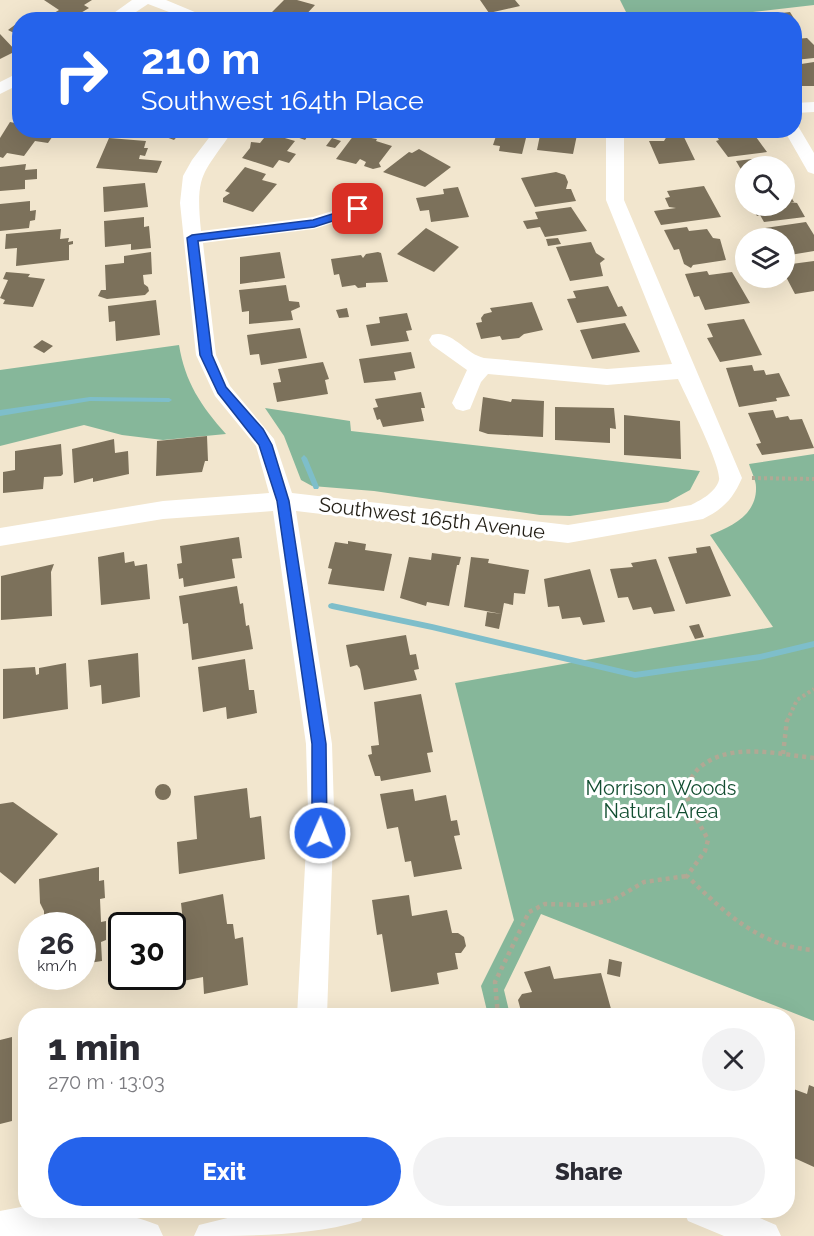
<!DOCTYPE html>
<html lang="en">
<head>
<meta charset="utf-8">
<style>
	body { margin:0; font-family:Raleway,sans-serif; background:#f2f2f3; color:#2b2b33; height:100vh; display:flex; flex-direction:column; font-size:22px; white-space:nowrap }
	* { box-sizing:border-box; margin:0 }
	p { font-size:20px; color:#7c7c81 }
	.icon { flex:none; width:33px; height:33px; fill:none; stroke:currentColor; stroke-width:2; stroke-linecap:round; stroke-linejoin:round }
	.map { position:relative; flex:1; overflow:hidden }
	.side { position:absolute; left:18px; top:1008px; width:777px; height:210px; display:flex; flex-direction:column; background:#fff; border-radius:24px; box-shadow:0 6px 24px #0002 }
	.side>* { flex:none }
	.guide { position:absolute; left:12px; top:12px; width:790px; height:126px; border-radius:24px; box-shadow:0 6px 24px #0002; background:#2563eb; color:#fff; overflow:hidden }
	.tools { position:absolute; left:735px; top:156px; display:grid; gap:12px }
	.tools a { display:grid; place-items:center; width:60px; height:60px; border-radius:50%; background:#fff; box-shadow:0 6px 24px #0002; font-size:30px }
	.speed { position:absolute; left:18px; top:912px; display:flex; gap:12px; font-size:30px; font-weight:700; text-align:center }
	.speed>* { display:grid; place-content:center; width:78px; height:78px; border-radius:50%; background:#fff; box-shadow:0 6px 24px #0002; line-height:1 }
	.speed small { font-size:15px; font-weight:400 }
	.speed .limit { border:3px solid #111; border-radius:9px; background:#fff; color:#111 }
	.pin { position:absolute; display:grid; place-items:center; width:51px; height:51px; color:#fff; margin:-26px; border-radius:12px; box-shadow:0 3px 9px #0006 }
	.me { position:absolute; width:66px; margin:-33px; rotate:2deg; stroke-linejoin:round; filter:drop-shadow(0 0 4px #0008) }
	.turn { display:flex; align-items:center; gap:21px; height:126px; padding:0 30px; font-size:27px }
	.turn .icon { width:78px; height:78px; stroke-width:2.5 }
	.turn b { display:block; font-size:42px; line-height:51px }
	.round { display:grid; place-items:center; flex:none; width:63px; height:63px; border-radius:32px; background:#f2f2f3 }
	.head { display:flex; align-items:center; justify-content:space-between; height:102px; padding:0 30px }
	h1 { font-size:36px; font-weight:800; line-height:45px }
	.primary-button { display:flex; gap:12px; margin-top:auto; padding:12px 30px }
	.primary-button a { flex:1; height:69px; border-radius:36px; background:#2563eb; color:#fff; font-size:24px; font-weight:800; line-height:69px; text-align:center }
	.primary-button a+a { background:#f2f2f3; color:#2b2b33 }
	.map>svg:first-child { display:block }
	.forest { fill:#86b79a }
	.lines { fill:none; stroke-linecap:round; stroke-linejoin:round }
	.stream { fill:#7ebeca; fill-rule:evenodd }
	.building { fill:#7c715b }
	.path-far1 { stroke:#b1a894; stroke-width:4; stroke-dasharray:3 3; stroke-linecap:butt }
	.path { stroke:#b1a894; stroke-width:4.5; stroke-dasharray:4 4; stroke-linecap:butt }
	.minor { fill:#fff; fill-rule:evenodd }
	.route { fill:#2563eb; stroke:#184099; stroke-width:1.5 }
	.labels { text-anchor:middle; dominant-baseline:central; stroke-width:6; stroke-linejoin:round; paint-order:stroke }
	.street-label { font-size:20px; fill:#231f16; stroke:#fff }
	.park-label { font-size:20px; fill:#124e31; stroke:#fff }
</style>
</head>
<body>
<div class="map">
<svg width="814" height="1236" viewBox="0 0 814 1236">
	<rect width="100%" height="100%" fill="#f2e6ce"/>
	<!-- forest -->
	<path class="forest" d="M620,0H814V5L691,19L630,20Z
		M179,345C185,382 201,406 226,434L163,440L122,435L84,425L0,446V370Z
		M265,408L350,421L351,431L700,471L690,490L668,502L570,516L540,515L374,491L312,486L301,480L284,436Z
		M814,454V1021L541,914L504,990L510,1015H488L481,986L514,920L455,683L773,627L710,535C731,527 757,515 756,487C756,480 751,471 749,464Z"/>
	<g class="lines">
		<!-- stream -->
		<path class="stream" d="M90,397L169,398L172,400L169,402L90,401L0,416V410Z
			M304,455L307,458L319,487L318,489H314L313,487L301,458Z
			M332,603L432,624L635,672L760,654L814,641V647L760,660L635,678L432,630L332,609L329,608L328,606L329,604Z"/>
	</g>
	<!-- building -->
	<path class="building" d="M44,0H92L84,5L89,8L69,20L54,13L59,10Z
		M284,0H297L315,5L301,20H285L283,19L285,17L270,14Z
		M480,0H515L520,6L489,13Z
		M331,12L350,14V16L359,20H325Z
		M790,12L795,20H757L755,16Z
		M20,21V36L8,30Z
		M0,34L16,51L0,59Z
		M807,38L814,45V58L795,60V39Z
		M814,62V86H799L795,79V65Z
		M10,122L20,124V130L55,133L48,143L35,141L24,156L7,153L3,158L0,157V138Z
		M157,130H183L174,140L155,133Z
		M277,130H312L305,140Z
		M473,130H528L522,154L499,151L500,146L493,145L496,136L472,133Z
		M541,130H578L573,154L537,150Z
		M751,130L767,152L728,157L716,141L719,140L715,134Z
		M268,133L295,141L287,151L296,154L289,163L279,160L273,168L242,158L250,148L251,142L260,143Z
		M354,135L377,139L376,141L392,146L379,163L381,167L373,169L364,166L366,162L360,159L356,164L336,159Z
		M683,135L695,160L659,164L649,141H664L667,136Z
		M109,138L146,141L144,148H148L145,156L140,155L139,159L162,161L157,173L96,168Z
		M332,138L341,141L335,148L326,146Z
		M419,149L451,167L425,187L383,172L409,152L412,153Z
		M769,157L779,166H746V178L736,161Z
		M26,164L25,170L37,169V179L25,180V189L0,191V167Z
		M245,167L266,174L262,180L277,184L253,212L223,202V198L230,193L225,191Z
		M556,172L565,175L568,182L566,189H571L576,201L535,207L521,178Z
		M145,183L148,207L104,212L103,187Z
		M704,186L721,217L661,225L654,211L676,208L669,207L665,198L670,197L667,191Z
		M458,187L469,217L431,222L429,210L420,211L416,198L444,194L443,189Z
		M784,192H788L794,202H790L797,203L805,217L764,222L760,215L757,216L752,208L755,206H784Z
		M30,201V211L36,210L35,220L30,221L29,228L0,231V204Z
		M571,207L587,231L545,237L540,227L527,229L523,221L538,219L535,212Z
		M144,217V227L149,226L151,248L131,250V244L105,247L104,221Z
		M806,222L814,235V251L784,256V238H760L758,236L767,232L765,228Z
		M687,227L689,231L707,229L713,238L720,239L726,260L693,265L691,268L684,264L679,249L674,250L664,230Z
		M426,228L459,247L434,272L397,254Z
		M61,229L60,239L69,238L68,242L73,241V244L69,245V260L16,266L17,248L5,249L6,234Z
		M558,238L561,244L548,246L546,239Z
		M591,242L596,253L605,259L600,263L603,276L570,281L556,247Z
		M151,252L152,274L143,275L144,284L148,287L149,291L145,295L107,299L98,296L101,290H106L105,265L124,263V256Z
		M280,252L285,278L240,284V257Z
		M378,252L381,253L388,282L366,283V287L358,288L355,285L342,287L339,274L334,275L331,259L361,255L363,258L366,254Z
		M814,261V291L795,294L784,273V265Z
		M707,271L709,275L732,272L750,303L705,310L699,296L694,297L685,274Z
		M6,272L30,274L28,277L45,279L33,307L3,304L5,300L0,298L8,280L3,279Z
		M286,285L289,301L299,302L300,307L291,311L293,320L249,324V311L242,312L239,290Z
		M608,286L618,307L622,306L627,316L577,323L567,299L576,298L573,291Z
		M156,300L160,335L116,341L115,321L109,322L108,306Z
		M532,302L543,330L524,334L519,338L502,340L500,336L481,339L476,323L482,322L481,318L484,314L492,312L490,308Z
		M347,308L349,317L339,318L336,310Z
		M407,313L412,330L406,331L409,341L371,346L366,325L380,323L379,317Z
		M744,319L762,355L720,362L707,338L713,337L707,324Z
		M625,323L640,352L592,359L580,330Z
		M300,328L307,358L261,365L259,354L250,355L247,335Z
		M42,340L53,346L44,353L33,347Z
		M411,352L415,368L394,372L396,380L364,383L359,359Z
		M323,362L329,379L325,380L328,394L277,402L273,383L281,382L278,369Z
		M752,365L754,371L764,370L766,375L779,373L790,396L776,398L777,401L739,407L726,368Z
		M421,392L425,408H421L424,421L383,427L380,419L377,420L373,408L378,407L375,399Z
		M483,397L511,402L512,399L544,401L543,437L488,434L479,431Z
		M555,407L614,408L616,429L610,428V443L555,440Z
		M773,410L776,418L788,416L790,420L802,419L814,448L762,455L756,444L761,443L748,413Z
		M624,415L680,421L681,459L624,455Z
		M207,436L208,461H205L202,472L156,476L157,441Z
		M114,439L115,453L128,451L129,474L93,482V478L74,483L72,449Z
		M61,444L63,474L61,476L44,477L43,489L3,493V472L15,470V451Z
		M239,537L242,558L232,559L235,578L184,587L183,578L179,579L177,564L182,563L180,546Z
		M348,541L366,544L365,550L392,554L384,591L328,584L332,569L328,568L335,542L348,544Z
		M710,546L731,596L686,604L668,557L697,553L696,548Z
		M124,552L125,563L134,561L135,566L147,564L150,599L101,605L98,557Z
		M432,553L461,557L459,565H457L449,606L427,602L426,606L400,598L409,557L431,560Z
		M471,557L489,559L488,563L529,570L525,594L514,593L513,605L504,603L502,614L464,607Z
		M656,559L675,611L654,614L651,607L633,610L628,597L618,598L610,569L633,567L631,563Z
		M54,564L51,572L52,616L1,620V576Z
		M590,569L605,622L583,625L580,617L562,619L559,606L548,607L544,579Z
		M237,586L240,604L243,603L246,626L249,625L253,649L192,660L188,623L183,624L179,596Z
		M487,612L502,614L499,629L485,626Z
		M699,624L704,637L695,639L689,626Z
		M406,635L410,655L416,654L419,669L414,670L417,680L364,690L360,669L357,665L350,667L346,645Z
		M138,653L140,697L102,704L101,685L90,687L88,660Z
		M245,659L249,690H254L257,713L227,719L226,707L203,712L198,667Z
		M66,663L68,709L3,719V669L35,667L36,675L39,674V668Z
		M421,694L433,752L427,753L431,772L381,781L380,776H375L368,755L372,754L371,746L379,745L374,702Z
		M155 792a8 8 0 1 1 16 0a8 8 0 1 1-16 0Z
		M247,788L250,818L261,816L265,859L179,874L177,842L197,839L194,796Z
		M413,789L415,801L446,795L451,821L457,820L460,835L454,836L462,869L414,877L411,861L405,862L398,827L387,829L380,794Z
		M13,802L58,834L15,884L0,872V804Z
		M99,867V881L104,880L105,898L100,899L101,922L106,921V940L101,942L102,961L82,964V926H35V921L44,920V911L40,903L39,879Z
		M223,894L227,924H233L235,939L243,937L248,985L204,994L203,977L178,982L176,959L172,960L173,924L183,922L181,903Z
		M409,895L412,916L447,910L452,933H458L464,937L466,946L461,953H455L458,969L437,973L439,984L391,992L382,934L377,935L372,900Z
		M609,959L622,962L620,977L607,974Z
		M550,966L554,979L601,973L613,1016H516L515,1011H521L518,1000L522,994L532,992L524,972Z
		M36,976H68V978L36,984Z
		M12,1037V1121L0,1124V1040Z
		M809,1085L814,1087V1167L792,1157L790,1170L788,1087L807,1094Z"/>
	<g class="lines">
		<!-- path-far1 -->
		<path class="path-far1" d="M752,478L814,479
			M787,721L797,700L814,689"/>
		<!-- path -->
		<path class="path" d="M783,754L787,720
			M814,758C777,754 728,741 698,769C692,776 686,784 687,794C689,810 701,825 708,840L705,851L687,876C724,912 760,947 814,950
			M498,1016L495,982L529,912L545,904L585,905L613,900L644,882L687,876"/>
		<!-- minor -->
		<path class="minor" d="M132,0H166L214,20H190L148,4L124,20H104Z
			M20,72V84L0,94V82Z
			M814,102V112L795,113V103Z
			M795,125L798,126L814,153V174L808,172L784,130H795Z
			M215,130H233C203,175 195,172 201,231L313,217L358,203L365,205L367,209L365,213L314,229L203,243L216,355L230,386L274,439L292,493L568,525L691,505C701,500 716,492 719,480C722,467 686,396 678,379L607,385L488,374L481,382L470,409L463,411L456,409L452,403L467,370L432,345L429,340L432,335C452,329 465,354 484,358L607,369L672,364L606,200V130H624V200L742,478C733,499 723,509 703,519L568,543L296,511L332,744L334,810L327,1016H297L308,810L306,744L273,511L163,519L0,546V528L163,501L269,493L256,446L215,396L196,355L180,203L183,176L192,160Z
			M26,1206V1210C69,1210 118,1208 158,1225L163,1236H0V1211Z
			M260,1210H366L361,1221C310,1236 249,1236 194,1236L199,1225Z
			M683,1210H741L776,1225L781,1236H724L688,1221Z"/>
	</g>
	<!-- route -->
	<path class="route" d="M358,206L361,207V212L314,227L198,241L212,355L226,387L263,429L272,445L289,501L326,744L327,833L325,838L320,840L314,838L312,833V744L277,501L259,445L218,393L200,355L187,238L192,235L313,220Z"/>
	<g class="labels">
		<!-- street labels -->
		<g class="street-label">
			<text transform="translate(432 518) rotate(7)">Southwest 165th Avenue</text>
		</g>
		<!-- park labels -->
		<g class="park-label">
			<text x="661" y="788">Morrison Woods<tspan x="661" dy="23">Natural Area</tspan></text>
		</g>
	</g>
</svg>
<div class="tools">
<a><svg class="icon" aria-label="search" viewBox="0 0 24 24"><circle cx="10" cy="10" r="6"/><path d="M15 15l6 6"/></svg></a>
<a><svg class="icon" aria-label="layers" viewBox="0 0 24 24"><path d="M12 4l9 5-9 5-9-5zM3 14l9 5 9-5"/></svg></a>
</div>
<div class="speed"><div>26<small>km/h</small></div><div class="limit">30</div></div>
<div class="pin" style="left:358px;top:209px;background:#d93025"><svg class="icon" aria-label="arrive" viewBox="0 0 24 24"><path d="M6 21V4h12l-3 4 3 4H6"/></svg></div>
<svg class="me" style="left:320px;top:833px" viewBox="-20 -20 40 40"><circle r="17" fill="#2563eb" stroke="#fff" stroke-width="3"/><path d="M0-11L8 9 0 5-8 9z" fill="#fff"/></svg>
<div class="guide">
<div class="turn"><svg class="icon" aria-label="right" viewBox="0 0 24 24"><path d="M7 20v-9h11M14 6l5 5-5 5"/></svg><div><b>210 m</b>Southwest 164th Place</div></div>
</div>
<section class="side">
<div class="head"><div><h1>1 min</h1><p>270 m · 13:03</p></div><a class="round"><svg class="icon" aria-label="close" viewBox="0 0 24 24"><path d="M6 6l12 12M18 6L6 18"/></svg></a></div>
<div class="primary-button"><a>Exit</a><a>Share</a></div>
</section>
</div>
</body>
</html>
